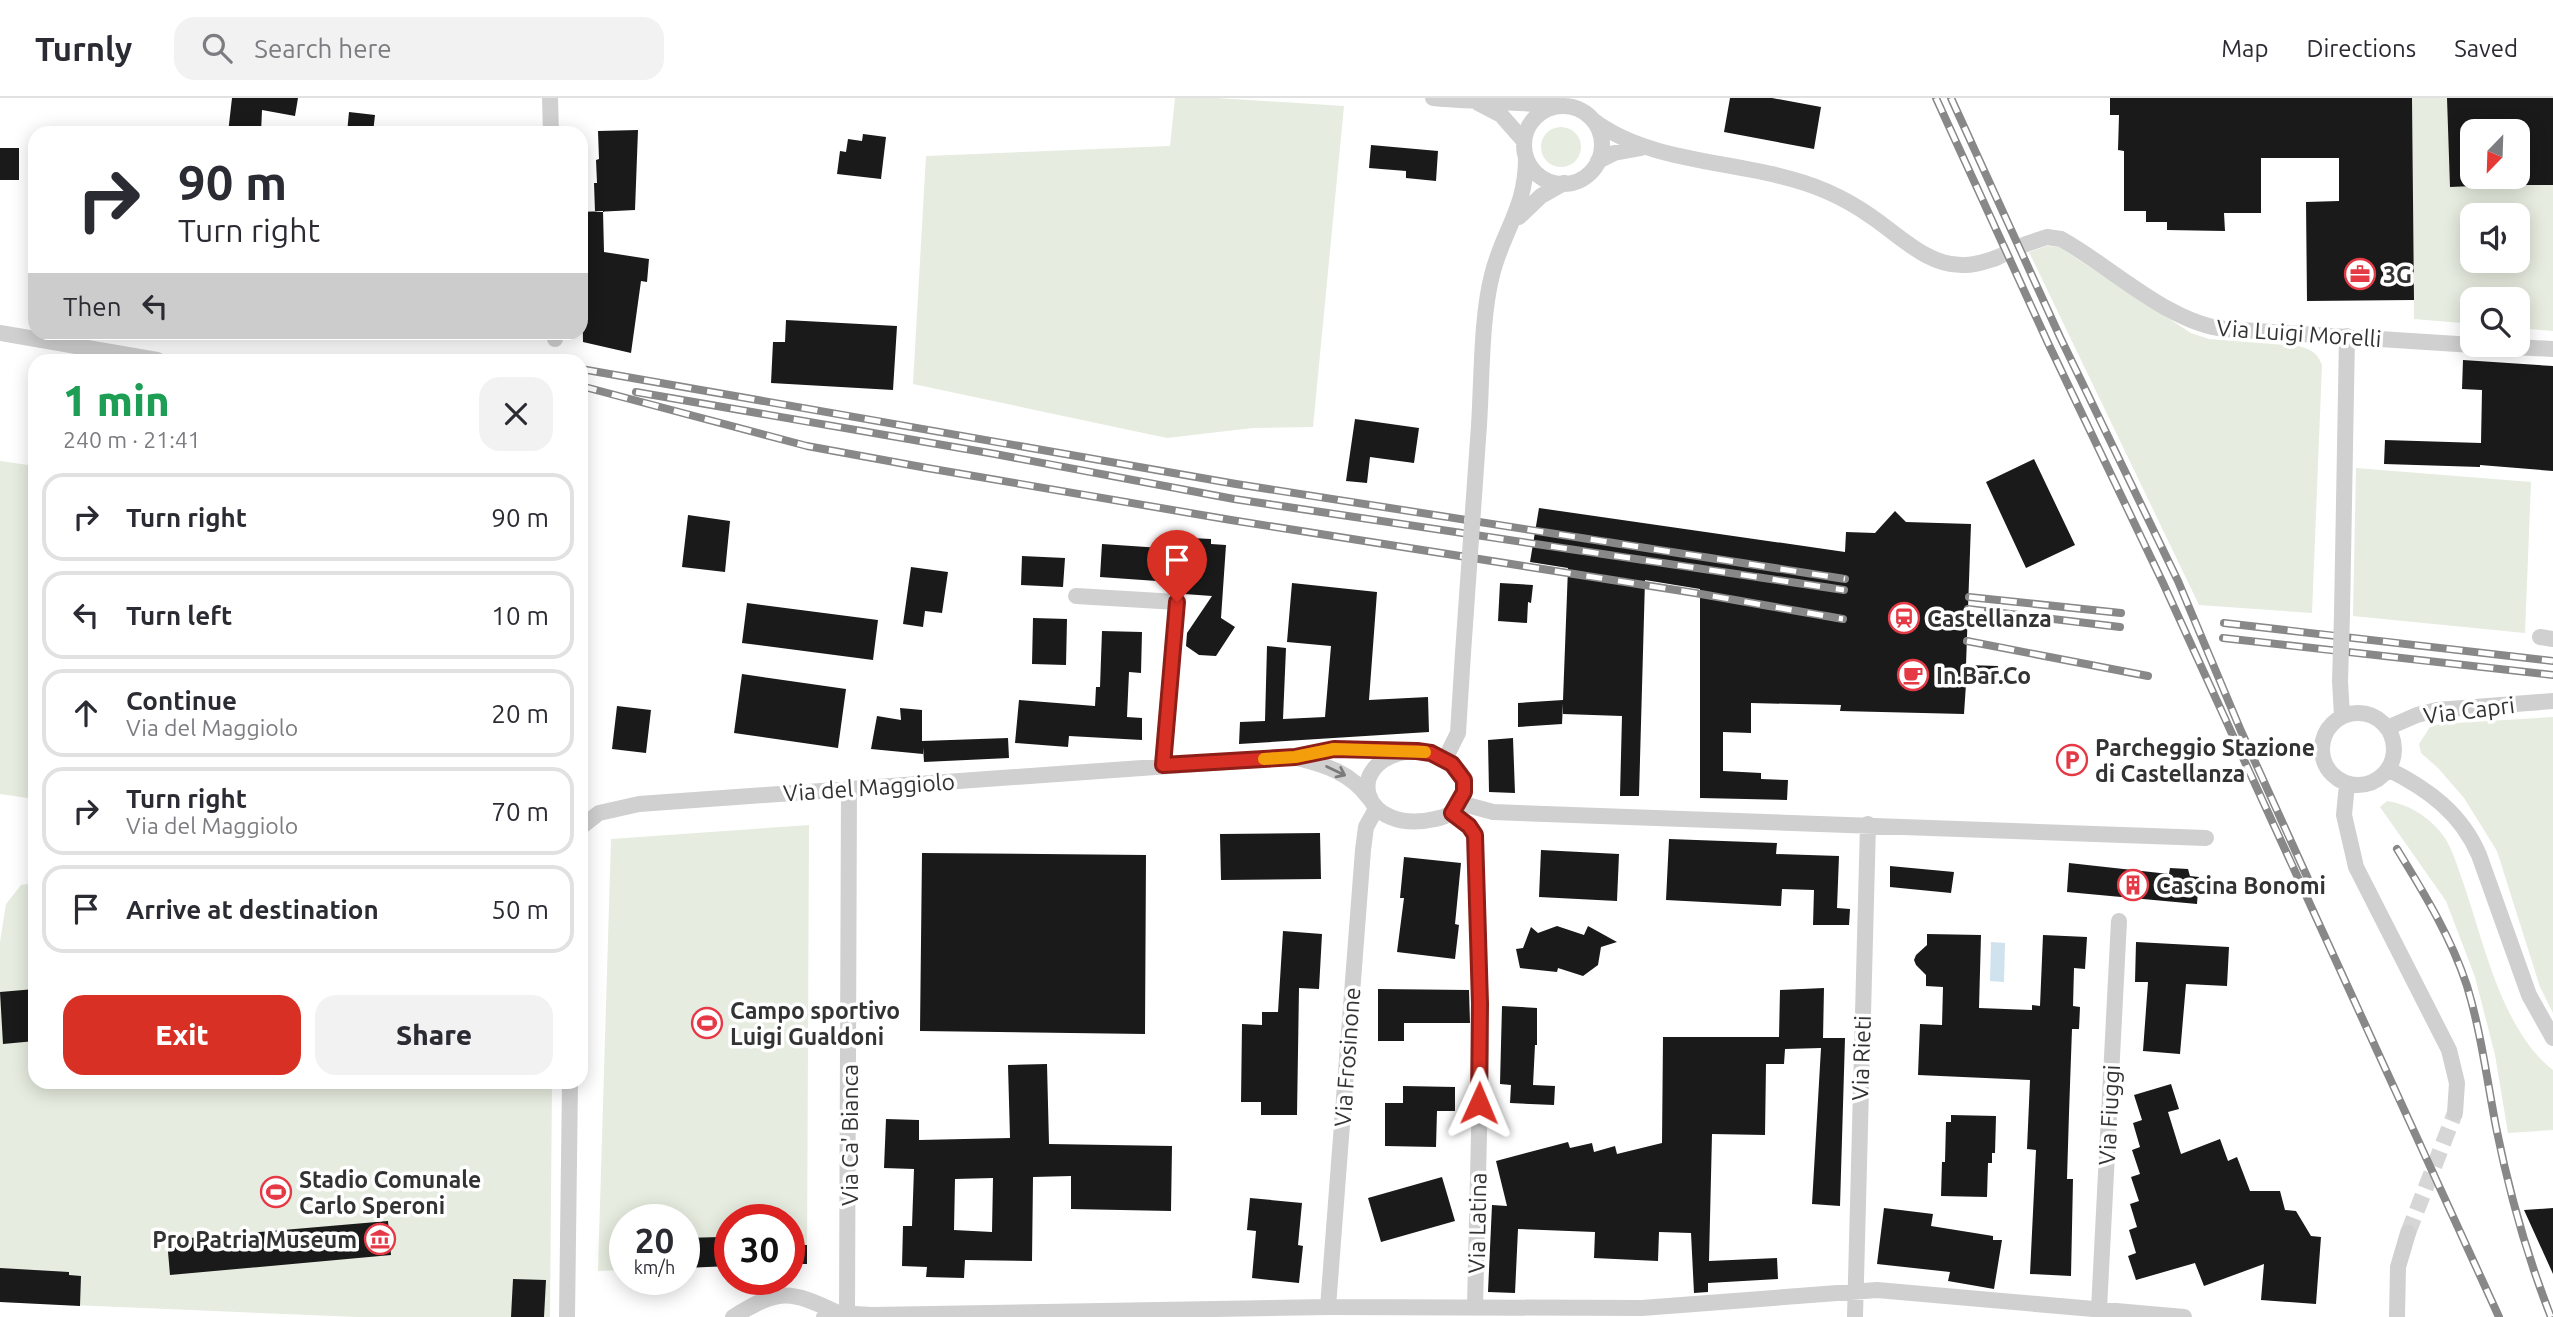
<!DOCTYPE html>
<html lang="en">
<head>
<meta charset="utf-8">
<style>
	body { margin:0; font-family:Ubuntu,sans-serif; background:#f2f2f3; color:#2b2b33; height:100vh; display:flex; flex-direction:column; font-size:26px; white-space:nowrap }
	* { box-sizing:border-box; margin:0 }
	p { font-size:23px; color:#7c7c81 }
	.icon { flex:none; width:38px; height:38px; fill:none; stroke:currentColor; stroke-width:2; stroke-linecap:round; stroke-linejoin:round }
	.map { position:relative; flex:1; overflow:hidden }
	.drawer { position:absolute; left:28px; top:256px; width:560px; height:735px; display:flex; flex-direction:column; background:#fff; border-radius:21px; box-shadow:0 4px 18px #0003 }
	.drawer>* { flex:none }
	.hud { position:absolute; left:28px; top:28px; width:560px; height:214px; border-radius:21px; box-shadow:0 4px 18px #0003; background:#fff; color:#2b2b33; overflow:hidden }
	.needle { width:46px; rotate:203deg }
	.fabs { position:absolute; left:2460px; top:21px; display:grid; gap:14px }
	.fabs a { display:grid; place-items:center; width:70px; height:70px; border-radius:14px; background:#fff; box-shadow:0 4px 18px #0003; font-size:35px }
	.speed { position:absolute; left:609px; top:1106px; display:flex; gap:14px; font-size:35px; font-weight:700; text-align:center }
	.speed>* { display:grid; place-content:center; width:91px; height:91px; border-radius:50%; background:#fff; box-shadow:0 4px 18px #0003; line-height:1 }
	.speed small { font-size:18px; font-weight:400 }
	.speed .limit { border:10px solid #d22; background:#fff; color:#111 }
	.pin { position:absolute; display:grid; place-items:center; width:60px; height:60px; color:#fff; margin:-72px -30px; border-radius:50% 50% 50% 0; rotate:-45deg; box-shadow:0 0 7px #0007 }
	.pin .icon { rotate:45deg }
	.me { position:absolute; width:77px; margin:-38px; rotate:1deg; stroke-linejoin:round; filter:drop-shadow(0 0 5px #0008) }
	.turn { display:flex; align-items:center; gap:24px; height:147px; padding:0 35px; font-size:32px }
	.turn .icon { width:91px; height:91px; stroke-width:2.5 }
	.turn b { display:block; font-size:49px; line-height:60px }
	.then { display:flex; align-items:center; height:66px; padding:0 35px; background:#0003; gap:14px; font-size:26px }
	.round { display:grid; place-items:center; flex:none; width:74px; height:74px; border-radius:21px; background:#f2f2f3 }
	.summary { display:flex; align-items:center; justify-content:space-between; height:119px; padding:0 35px }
	h1 { font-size:42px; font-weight:800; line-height:52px; color:#1e9e55 }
	.primary-button { display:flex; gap:14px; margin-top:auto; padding:14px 35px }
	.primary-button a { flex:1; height:80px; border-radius:21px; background:#d93025; color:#fff; font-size:28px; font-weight:800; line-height:80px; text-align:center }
	.primary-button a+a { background:#f2f2f3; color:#2b2b33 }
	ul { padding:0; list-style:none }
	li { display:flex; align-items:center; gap:21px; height:88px; margin:0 14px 10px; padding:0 21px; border:4px solid #e1e1e2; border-radius:21px }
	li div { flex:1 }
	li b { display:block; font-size:26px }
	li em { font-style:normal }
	header { display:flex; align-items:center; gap:42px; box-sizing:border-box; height:98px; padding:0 35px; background:#fff; border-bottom:2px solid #e1e1e2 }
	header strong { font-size:33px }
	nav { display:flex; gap:38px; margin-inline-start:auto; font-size:24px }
	.search { width:490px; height:63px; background:#f2f2f3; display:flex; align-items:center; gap:18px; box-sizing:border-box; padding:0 24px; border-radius:21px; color:#7c7c81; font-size:26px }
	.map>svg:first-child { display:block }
	.green { fill:#e6ecdf; fill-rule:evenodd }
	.water { fill:#cfe2ee }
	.building { fill:#1a1a1a; fill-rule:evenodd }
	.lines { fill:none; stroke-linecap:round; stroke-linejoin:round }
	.minor-tunnel { stroke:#d6d6d6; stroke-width:16; stroke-dasharray:16 8; stroke-linecap:butt }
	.minor { stroke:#d0d0d0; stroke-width:16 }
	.rail-casing { stroke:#888; stroke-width:8 }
	.rail { stroke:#fff; stroke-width:5; stroke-dasharray:16; stroke-linecap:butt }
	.minor-bridge { stroke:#d0d0d0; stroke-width:16 }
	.oneway { stroke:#7a7a7a }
	.route-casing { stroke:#8d1f18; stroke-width:18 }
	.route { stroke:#d93025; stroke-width:12 }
	.slow { stroke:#f59e0b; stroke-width:12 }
	.labels { text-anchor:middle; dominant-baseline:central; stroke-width:7; stroke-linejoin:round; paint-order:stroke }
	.poi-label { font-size:23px; font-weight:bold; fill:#333; stroke:#fff; text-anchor:start }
	.street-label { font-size:23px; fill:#333; stroke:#fff }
</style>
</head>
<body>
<header>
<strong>Turnly</strong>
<div class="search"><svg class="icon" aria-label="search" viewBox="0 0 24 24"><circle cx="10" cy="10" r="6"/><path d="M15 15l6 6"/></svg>Search here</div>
<nav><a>Map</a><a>Directions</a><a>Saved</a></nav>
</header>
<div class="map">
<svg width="2553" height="1219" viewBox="0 0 2553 1219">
	<rect width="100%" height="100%" fill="#fff"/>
	<!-- green -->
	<path class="green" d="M1175,0H1217L1344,8L1313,329L1253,330L1167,340L913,286L926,58L1170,48Z
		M2412,0H2553V233L2518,230V201H2473V226L2414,221ZM2473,33H2518V79H2473ZM2473,117H2518V163H2473Z
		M1541 49a20 20 0 1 1 40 0a20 20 0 1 1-40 0Z
		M2047,148L2059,149L2191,235L2209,241L2298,248C2310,251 2317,254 2322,267L2312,515L2199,507L2029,154Z
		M0,363L35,368V701L0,696Z
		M2356,370L2531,384L2525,535L2353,518Z
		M2553,619V915L2540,889L2497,753L2464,700L2438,670L2421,655L2419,646L2430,629L2439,626Z
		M2387,703C2410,706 2432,721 2445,740C2454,755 2459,773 2465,790C2485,849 2503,933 2553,972V1032L2508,1035L2495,957L2475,879L2446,803L2380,709Z
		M809,727L807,1166H789V1122H730V1168L684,1170V1122H625V1172L598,1173L611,741Z
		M35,785V984H552L550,1219H358L0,1204V844L6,806L21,787Z"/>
	<!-- water -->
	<path class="water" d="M1991,844L2005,845L2004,884L1990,883Z"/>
	<!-- building -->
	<path class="building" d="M232,0H298L295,18L262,12L261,35H228Z
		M1730,0H1772L1821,9L1814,51L1724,34Z
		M2110,0H2412L2414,202L2307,203L2306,104L2339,103V60H2261V115H2224L2225,133L2167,132V124H2146V113H2124V53L2118,52L2119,17H2110Z
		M2447,0H2553V87H2518V33H2473V88L2450,89Z
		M349,14L375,17L373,35H347Z
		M638,32L635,112L595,114L594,85H597L596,62L599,61L598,33Z
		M863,36L886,39L881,81L837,76L840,53L846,54L848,41L862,43Z
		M1371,47L1438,53L1436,83L1406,80V73L1369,70Z
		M0,50H19V82H0Z
		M603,113L604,154L649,161L647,184L641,183L631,255L583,244L581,114Z
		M786,222L897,228L893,292L771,285L773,244H785Z
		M2463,262L2553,268V373L2480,367V369L2384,366L2385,342L2481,345L2482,292L2462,291Z
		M1355,321L1419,330L1414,365L1370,359L1367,385L1346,383Z
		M2034,361L2075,447L2026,470L1986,384Z
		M1539,410L1845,454L1846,434L1875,435L1895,413L1906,424L1971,426L1966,567L1998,568L1996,587L1966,586L1964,616L1840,613L1841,607L1751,605V635L1723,634V673L1761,675V681L1788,682L1787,702L1700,700V491L1645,482L1639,698H1620L1622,618L1563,616V605L1562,626L1518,629V605L1563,602L1568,470L1530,464Z
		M688,417L730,423L725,474L682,469Z
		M1191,440L1211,441V446L1226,447L1221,520L1235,529L1216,558L1199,557L1186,548L1187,535L1212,498L1184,496L1185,485L1100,479L1102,446L1191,452Z
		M1022,458L1065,460L1063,489L1021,487Z
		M911,469L948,474L942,515L925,513L923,529L903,526Z
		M1292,485L1377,494L1369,602L1428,599L1429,634L1239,646L1240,624L1265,623L1267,548L1286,550L1283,621L1325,619L1331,548L1287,544Z
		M1500,485L1533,487L1531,505L1528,504L1527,525L1498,523Z
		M747,505L878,522L873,562L742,545Z
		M1033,520L1067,521L1066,567L1032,566Z
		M1102,533L1142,534L1141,575L1129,574L1127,619L1142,620V642L1069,638L1068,649L1015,645L1019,602L1095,608L1096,589H1100Z
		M742,576L846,591L838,650L734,635Z
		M617,608L651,612L646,655L612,651Z
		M900,610L922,612V643L1008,640L1009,660L924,664L923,649V656L871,651L877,618L901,622Z
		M1513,640L1515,695L1489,694L1488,642Z
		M1320,735L1321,781L1221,782L1220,736Z
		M1669,741L1777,745L1776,756L1839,758L1837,810L1850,811L1849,827H1813L1814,792L1782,791L1781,808L1666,802Z
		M1541,752L1619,756L1617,803L1539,799Z
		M922,755L1146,757L1145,936L920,933Z
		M1404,759L1461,765L1455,826L1459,827L1455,861L1397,854L1404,800H1400Z
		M2069,765L2169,776L2170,770L2188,771L2190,778L2199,779L2197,806L2067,794Z
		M1890,768L1954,774L1951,795L1890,789Z
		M1557,828L1584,837L1588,828L1617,844L1601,849L1598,867L1583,878L1558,870L1557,874L1520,870L1516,851L1523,850L1531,829L1538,835Z
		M1283,833L1322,836L1319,891L1299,890L1297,1017H1261V1004H1241L1242,926L1262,927V914H1278Z
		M1927,836L1981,837L1979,910L2032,912V907L2040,908L2043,837L2087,839L2085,871L2074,870L2073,908L2080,909L2079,931H2072L2069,1015L2067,1081H2073L2071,1178L2030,1176L2036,1052L2027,1051L2030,982L1918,977L1920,926L1942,927L1943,889L1926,888V877L1916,867L1914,862L1916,857L1927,847Z
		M2136,844L2229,849L2227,888L2186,886L2180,956L2143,953L2148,884H2135Z
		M1824,890L1823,940H1845L1840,1108L1812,1106L1821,950L1785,951L1784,966H1766L1765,1037L1712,1036L1709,1163L1777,1160L1778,1181L1708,1185V1194L1694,1195L1691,1135L1659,1134L1658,1163L1594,1160L1595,1134L1518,1131L1515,1195L1488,1194L1492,1107L1507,1108L1496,1063L1568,1044L1570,1050L1592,1045L1594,1054L1615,1048L1617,1056L1662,1045L1663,939H1779L1780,892Z
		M35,891V943L3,946L0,894Z
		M1378,891L1469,892L1470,925H1404V943H1378Z
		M1502,908L1537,910V947H1535L1533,987L1555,988L1554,1007L1510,1005L1511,987L1500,986Z
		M1047,966L1049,1046L1172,1048L1171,1113L1071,1111V1078L1033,1079L1032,1163L965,1162L964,1180L926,1179L927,1169L902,1168L903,1128H912L914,1071L884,1070L886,1021L919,1022V1042L1010,1040L1008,967ZM993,1080L992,1134L954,1132L955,1081Z
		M2171,986L2179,1011L2168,1014L2181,1056L2220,1041L2228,1063L2237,1059L2250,1093H2280L2285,1112L2296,1113L2311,1138L2321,1139L2316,1206L2261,1202L2264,1166L2204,1188L2195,1165L2136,1182L2128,1158L2136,1155L2129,1132L2137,1129L2130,1106L2139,1103L2131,1079L2140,1076L2132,1052L2140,1049L2133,1025L2142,1022L2134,997Z
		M1403,988L1455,989V1013H1437L1436,1049L1385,1048V1005H1403Z
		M1951,1017L1996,1018L1995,1055H1992V1065H1988L1987,1099L1941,1098L1942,1064H1945L1946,1024H1951Z
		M1442,1079L1455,1123L1381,1144L1368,1100Z
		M1250,1100L1302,1105L1298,1147L1303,1148L1299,1185L1252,1180L1256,1133L1247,1132Z
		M1884,1110L1933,1116L1931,1128L1993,1138V1142H2002L1994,1191L1948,1183L1950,1174L1877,1166Z
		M2553,1110V1176L2524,1112Z
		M388,1123L391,1157L170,1177L167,1142Z
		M721,1139V1143L730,1142V1168L684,1170V1140Z
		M789,1147H807V1166H789Z
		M0,1170L69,1174V1177L81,1178L80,1208L0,1204Z
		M513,1181L546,1182L544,1219H511Z"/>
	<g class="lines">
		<!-- minor-tunnel -->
		<path class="minor-tunnel" d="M1996,160L2026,146
			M2408,1135L2455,1015"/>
		<!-- minor -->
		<path class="minor" d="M550,0L551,35
			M1433,0C1474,4 1515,3 1556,8
			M1478,5L1501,17L1524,43
			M1524 47a39 39 0 1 1 78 0a39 39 0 1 1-78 0Z
			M1593,22C1656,70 1753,61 1826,93C1842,100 1858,109 1872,119C1900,138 1929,169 1965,167C1976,167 1986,163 1996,160
			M1598,63L1614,55L1641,50
			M1519,119L1541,98L1564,85
			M2026,146L2047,139L2061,141C2110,168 2170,226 2225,231L2473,247
			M555,234V241
			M0,235L157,262
			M2475,247L2553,251
			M1479,327C1482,281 1481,220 1492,177C1503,132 1526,111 1526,60
			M1076,498L1177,504L1162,667
			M2342,516L2347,238
			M2540,539L2553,541
			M2340,583L2342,618
			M2322 651a36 36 0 1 1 72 0a36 36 0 1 1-72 0Z
			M2387,630L2417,617L2437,612L2553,603
			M1410,653C1436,653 1478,671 1461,703C1455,714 1447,719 1435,721C1361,738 1341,663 1410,653Z
			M1297,660C1326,667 1351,675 1369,700
			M1445,661L1458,635L1463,555
			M2388,671C2428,691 2461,715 2479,757L2529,897L2553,940
			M2347,686L2344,717L2356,769L2449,952L2457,985L2455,1015
			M1460,705L1493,714L2206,740
			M1452,715L1469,728L1475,737L1481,950L1475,1209
			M581,729L599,715L639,706L1295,659L1334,651L1403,654
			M1328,1209L1363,752L1366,729L1376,711
			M2099,1211L2119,823
			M847,1216L849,690
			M567,1219L570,984
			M733,1219C779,1191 788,1191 838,1215
			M824,1219L838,1215L872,1217L1328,1209L1642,1210L1877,1192L2184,1219
			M1855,1219L1868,726
			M2397,1219L2398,1169L2408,1135"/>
		<!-- rail casing -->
		<g class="rail-casing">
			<path id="rail" d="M1936,0L2048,245L2163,485L2499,1219
				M1951,0L2060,239L2178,483L2241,633L2309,783
				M581,271L1236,386L1845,481
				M581,288L807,348L927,370L1231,422L1695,495L1843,521
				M636,294L995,356L1234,401L1844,492
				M1969,499L2121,515
				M1968,511L2120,529
				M2224,525L2553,563
				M2223,540L2553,577
				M1967,543L2148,578
				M2397,751C2424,795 2451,839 2467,888C2481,934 2487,982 2496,1029C2509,1094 2527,1158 2551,1219"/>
		</g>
		<!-- rail -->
		<use href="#rail" class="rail"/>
		<!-- minor-bridge -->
		<path class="minor-bridge" d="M1463,555L1479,327
			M2340,583L2342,516"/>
	</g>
	<!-- one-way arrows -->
	<defs><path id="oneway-shaft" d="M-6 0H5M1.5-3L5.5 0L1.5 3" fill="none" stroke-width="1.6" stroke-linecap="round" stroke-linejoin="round" transform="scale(1.75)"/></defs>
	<use class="oneway" href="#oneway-shaft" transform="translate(1336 673) rotate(26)"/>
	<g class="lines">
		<!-- route casing -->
		<g class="route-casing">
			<path id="route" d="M1177,504L1163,667L1295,659L1334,651L1417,653L1431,655L1452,666L1464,682V694L1452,715L1469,728L1475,737L1480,906L1479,1005"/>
		</g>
		<!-- route -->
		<use href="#route" class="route"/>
		<!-- slow -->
		<path class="slow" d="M1264,661L1295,659L1334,651L1425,654"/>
	</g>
	<!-- icons -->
	<defs>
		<g id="office-ring" transform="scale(1.575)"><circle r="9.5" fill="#fff" stroke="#e63946" stroke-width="1.5"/><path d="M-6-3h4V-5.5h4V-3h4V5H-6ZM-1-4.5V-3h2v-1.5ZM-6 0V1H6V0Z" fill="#e63946"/></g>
		<g id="station-ring" transform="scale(1.575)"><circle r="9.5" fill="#fff" stroke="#e63946" stroke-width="1.5"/><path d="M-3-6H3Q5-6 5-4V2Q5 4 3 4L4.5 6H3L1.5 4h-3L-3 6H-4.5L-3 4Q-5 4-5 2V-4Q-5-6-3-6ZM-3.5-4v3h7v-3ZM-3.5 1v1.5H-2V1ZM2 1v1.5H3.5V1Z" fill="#e63946"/></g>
		<g id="cafe-ring" transform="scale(1.575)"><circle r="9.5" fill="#fff" stroke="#e63946" stroke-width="1.5"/><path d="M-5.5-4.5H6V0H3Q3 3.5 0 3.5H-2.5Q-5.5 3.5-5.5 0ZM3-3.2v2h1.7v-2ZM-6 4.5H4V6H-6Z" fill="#e63946"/></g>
		<g id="parking-ring" transform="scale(1.575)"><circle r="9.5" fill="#fff" stroke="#e63946" stroke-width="1.5"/><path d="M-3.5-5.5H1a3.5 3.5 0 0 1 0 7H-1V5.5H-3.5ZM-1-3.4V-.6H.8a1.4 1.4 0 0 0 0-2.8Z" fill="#e63946"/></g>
		<g id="building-ring" transform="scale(1.575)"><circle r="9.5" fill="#fff" stroke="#e63946" stroke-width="1.5"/><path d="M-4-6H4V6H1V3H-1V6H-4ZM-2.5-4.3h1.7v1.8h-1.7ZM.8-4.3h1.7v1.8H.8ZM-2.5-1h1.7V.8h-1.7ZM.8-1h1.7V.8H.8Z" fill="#e63946"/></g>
		<g id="stadium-ring" transform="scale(1.575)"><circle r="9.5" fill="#fff" stroke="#e63946" stroke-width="1.5"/><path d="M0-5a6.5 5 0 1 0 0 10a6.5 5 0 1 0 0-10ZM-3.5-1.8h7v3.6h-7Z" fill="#e63946"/></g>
		<g id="museum-ring" transform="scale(1.575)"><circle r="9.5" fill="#fff" stroke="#e63946" stroke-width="1.5"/><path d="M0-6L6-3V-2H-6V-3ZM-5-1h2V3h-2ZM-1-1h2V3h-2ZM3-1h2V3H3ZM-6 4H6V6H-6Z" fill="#e63946"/></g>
	</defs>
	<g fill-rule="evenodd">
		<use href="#office-ring" x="2360" y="176"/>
		<use href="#station-ring" x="1904" y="520"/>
		<use href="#cafe-ring" x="1913" y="577"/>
		<use href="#parking-ring" x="2072" y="662"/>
		<use href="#building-ring" x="2133" y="787"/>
		<use href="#stadium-ring" x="707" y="925"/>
		<use href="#stadium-ring" x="276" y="1094"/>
		<use href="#museum-ring" x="380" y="1141"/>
	</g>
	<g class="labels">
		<!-- poi labels -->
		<g class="poi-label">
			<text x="2383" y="176">3G</text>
			<text x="1927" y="520">Castellanza</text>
			<text x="1936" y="577">In.Bar.Co</text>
			<text x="2095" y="649">Parcheggio Stazione<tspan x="2095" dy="26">di Castellanza</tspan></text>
			<text x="2156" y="787">Cascina Bonomi</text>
			<text x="730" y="912">Campo sportivo<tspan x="730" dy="26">Luigi Gualdoni</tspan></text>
			<text x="299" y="1081">Stadio Comunale<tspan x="299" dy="26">Carlo Speroni</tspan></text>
			<text x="357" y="1141" text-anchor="end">Pro Patria Museum</text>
		</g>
		<!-- street labels -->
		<g class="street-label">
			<text transform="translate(2299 235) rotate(4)">Via Luigi Morelli</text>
			<text transform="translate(2469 612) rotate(-7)">Via Capri</text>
			<text transform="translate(869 689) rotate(-4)">Via del Maggiolo</text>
			<text transform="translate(1347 959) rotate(-86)">Via Frosinone</text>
			<text transform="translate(1861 960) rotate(-88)">Via Rieti</text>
			<text transform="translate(2109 1017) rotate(-87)">Via Fiuggi</text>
			<text transform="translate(849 1037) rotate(-90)">Via Ca' Bianca</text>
			<text transform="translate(1477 1125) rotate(-89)">Via Latina</text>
		</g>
	</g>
</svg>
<div class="fabs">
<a><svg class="needle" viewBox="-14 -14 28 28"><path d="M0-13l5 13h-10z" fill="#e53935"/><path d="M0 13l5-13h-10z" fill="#7c7c81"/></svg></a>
<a><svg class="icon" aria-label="sound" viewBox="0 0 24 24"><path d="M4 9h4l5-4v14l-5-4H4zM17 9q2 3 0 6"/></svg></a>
<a><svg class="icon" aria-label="search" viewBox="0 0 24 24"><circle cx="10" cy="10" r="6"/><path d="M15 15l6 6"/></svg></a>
</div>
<div class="speed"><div>20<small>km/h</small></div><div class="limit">30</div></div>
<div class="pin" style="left:1177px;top:504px;background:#d93025"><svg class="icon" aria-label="arrive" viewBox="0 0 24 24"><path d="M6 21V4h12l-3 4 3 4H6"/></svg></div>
<svg class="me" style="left:1479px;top:1005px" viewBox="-20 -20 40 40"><path d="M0-17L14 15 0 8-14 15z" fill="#d93025" stroke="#fff" stroke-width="4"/></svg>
<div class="hud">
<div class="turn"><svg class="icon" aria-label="right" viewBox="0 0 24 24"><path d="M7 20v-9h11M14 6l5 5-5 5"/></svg><div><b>90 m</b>Turn right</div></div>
<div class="then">Then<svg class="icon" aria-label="left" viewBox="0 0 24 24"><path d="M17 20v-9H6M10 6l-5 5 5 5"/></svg></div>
</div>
<section class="drawer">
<div class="summary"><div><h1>1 min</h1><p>240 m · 21:41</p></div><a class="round"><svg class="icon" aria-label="close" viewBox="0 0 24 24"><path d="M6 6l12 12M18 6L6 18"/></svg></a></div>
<ul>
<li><svg class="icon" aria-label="right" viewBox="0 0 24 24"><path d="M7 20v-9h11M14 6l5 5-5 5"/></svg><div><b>Turn right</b></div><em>90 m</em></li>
<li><svg class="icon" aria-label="left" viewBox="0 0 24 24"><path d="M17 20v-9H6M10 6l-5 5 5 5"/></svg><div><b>Turn left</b></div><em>10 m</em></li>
<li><svg class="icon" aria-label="ahead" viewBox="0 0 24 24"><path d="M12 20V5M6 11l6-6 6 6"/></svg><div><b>Continue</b><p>Via del Maggiolo</p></div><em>20 m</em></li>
<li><svg class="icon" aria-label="right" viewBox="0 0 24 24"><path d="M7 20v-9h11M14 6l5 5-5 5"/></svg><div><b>Turn right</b><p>Via del Maggiolo</p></div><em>70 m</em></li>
<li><svg class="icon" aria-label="arrive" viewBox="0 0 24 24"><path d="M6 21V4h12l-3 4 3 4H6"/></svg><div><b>Arrive at destination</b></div><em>50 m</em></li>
</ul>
<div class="primary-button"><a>Exit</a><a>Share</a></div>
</section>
</div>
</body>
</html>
